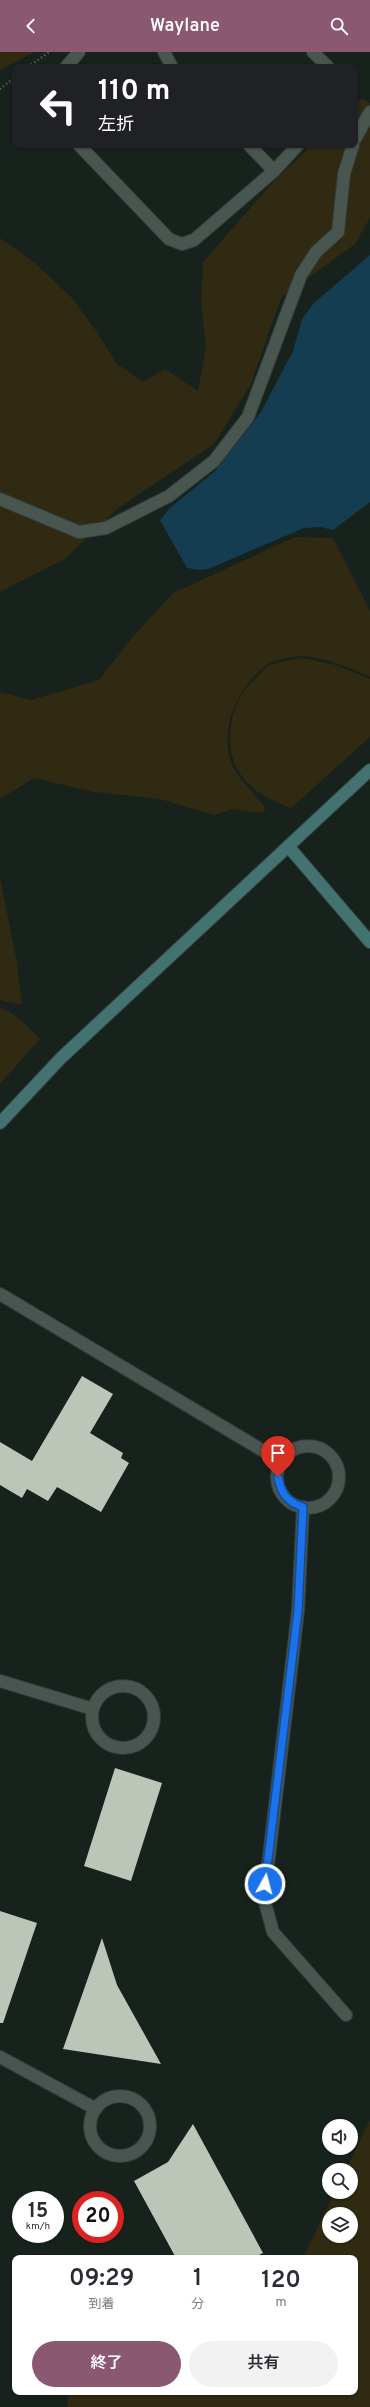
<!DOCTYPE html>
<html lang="ja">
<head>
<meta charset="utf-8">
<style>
	body { margin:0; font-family:Overpass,"Noto Sans JP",sans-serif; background:#f2f2f3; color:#2b2b33; height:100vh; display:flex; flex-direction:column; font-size:15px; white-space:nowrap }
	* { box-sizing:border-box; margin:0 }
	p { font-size:13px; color:#7c7c81 }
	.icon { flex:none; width:22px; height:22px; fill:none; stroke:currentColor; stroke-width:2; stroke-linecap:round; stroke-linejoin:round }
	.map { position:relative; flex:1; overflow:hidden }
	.sheet { position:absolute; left:12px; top:2203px; width:346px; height:140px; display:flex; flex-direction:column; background:#fff; border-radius:8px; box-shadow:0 1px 3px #0004 }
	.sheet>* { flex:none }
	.banner { position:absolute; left:12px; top:12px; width:346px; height:84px; border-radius:8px; box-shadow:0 1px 3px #0004; background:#202124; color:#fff; overflow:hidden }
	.buttons { position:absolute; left:322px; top:2067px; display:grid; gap:8px }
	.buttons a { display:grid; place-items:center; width:36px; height:36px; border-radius:50%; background:#fff; box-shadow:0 1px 3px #0004; font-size:20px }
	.speed { position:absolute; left:12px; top:2139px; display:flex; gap:8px; font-size:20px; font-weight:700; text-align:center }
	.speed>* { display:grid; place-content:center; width:52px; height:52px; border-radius:50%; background:#fff; box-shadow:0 1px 3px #0004; line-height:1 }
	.speed small { font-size:10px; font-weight:400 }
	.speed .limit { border:6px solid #d22; background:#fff; color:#111 }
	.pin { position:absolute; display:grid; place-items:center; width:34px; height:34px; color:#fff; margin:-41px -17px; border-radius:50% 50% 50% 0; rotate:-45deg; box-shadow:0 0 4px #0007 }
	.pin .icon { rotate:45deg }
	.me { position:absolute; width:44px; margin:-22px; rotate:7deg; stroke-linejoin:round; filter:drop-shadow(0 0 3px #0008) }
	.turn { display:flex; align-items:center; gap:14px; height:84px; padding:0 20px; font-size:18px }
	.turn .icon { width:52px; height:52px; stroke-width:2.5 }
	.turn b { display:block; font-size:28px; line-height:34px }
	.eta { display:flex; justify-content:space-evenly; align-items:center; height:68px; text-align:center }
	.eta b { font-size:24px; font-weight:600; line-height:28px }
	.action { display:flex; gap:8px; margin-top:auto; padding:8px 20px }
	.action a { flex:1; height:46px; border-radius:24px; background:#8a5871; color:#fff; font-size:16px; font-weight:600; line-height:46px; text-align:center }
	.action a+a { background:#f2f2f3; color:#2b2b33 }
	header { display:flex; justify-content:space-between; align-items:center; height:52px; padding:0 20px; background:#8a5871; color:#fff; font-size:18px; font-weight:600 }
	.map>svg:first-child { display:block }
	.green { fill:#2f2a11; fill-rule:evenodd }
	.water { fill:#143d52 }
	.building { fill:#bdc4b8 }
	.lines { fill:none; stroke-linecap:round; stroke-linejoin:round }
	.lane-casing { stroke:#353d3a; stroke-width:14 }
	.street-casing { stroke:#353d3a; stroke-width:14 }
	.secondary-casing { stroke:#353d3a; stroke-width:14 }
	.path { stroke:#68726d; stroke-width:2.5; stroke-dasharray:1 3; stroke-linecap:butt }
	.lane { stroke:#49554f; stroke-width:12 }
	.street { stroke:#49554f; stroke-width:12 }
	.secondary { stroke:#427371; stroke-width:12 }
	.route-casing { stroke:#114b97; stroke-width:10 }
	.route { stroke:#1a73e8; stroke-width:7 }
</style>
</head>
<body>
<header><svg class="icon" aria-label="back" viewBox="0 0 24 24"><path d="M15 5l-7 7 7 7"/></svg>Waylane<svg class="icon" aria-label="search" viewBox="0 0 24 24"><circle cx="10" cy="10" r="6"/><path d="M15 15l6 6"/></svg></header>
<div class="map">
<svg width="370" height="2355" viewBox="0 0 370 2355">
	<rect width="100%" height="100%" fill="#17221d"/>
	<!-- green -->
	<path class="green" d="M0,0H34L0,18Z
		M362,47L370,51V166L355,192L281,246L251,332L214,392L118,456L65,507L0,540V186L35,211L72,246L97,280L116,311L143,330L165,317L198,339L206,296L201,251L203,210L274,129L312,93H355V53Z
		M295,485L333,486L370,559V625C356,617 317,603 301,604C293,605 275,607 268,612C238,633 218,678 232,713C237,725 257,745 266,756L262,761L233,757L214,763L160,747L94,740L34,726L0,747V640L31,648L99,628L131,587L173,541Z
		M301,606L336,613L370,627V685L291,756C251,742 225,719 231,674C233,657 239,643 251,631C257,626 264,615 271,613C280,609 292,608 301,606Z
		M0,826L17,911L22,953L0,948Z
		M0,956C16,961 28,974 40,987L0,1032Z
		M370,2068V2355H67L69,2340H355V2206H303L335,2140H351V2118H346ZM329,2162H351V2184H329Z"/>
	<!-- water -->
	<path class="water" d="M370,203V450L333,478L320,475L304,476L208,517L200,518L187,516L160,468L170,456L215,419L261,360L293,299L302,267L314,251Z"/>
	<!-- building -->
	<path class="building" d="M82,1324L113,1342L90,1381L123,1401L121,1406L129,1411L101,1460L57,1435L48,1449L27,1437L22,1446L0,1433V1390L32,1409Z
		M115,1716L162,1731L131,1829L84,1814Z
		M0,1859L37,1871L3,1971H0Z
		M102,1886L117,1933L161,2012L63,1997Z
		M193,2072L263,2201L253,2206H176L134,2129L168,2110Z"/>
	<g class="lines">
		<!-- lane casing -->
		<g class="lane-casing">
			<path id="lane" d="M303,1455L298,1559L264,1847L273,1880L346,1963"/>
		</g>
		<!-- street casing -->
		<g class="street-casing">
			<path id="street" d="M164,0L172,15
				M313,0L328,15
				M66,15L79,0
				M355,87L370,60
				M79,93L169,187L182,192L194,188L274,119L298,93
				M249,93L274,119
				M0,447L79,480L106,476L169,444L214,409L248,365L301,223L316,200L338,180L344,122L353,93
				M0,1242L282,1410
				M277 1425a31 31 0 1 1 62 0a31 31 0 1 1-62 0Z
				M0,1629L93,1657
				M92 1665a31 31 0 1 1 62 0a31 31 0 1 1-62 0Z
				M0,2005L96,2057
				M90 2074a30 30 0 1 1 60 0a30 30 0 1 1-60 0Z"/>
		</g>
		<!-- secondary casing -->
		<g class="secondary-casing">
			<path id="secondary" d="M288,794L370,890
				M0,1071L61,1006L370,718"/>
		</g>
		<!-- path -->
		<path class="path" d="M28,15L49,0
			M0,37L15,25"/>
		<!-- lane -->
		<use href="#lane" class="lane"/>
		<!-- street -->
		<use href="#street" class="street"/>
		<!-- secondary -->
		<use href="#secondary" class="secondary"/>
	</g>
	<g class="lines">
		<!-- route casing -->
		<g class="route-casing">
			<path id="route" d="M265,1832L298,1559L303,1455C287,1450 281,1441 278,1425"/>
		</g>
		<!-- route -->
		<use href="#route" class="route"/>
	</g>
</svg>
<div class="buttons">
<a><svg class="icon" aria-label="sound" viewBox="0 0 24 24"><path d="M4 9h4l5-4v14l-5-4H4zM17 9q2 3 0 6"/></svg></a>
<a><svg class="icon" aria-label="search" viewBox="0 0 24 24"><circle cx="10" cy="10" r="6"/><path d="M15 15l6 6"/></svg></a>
<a><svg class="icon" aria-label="layers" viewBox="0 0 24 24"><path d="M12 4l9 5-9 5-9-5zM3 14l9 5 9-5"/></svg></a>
</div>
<div class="speed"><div>15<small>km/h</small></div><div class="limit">20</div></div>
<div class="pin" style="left:278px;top:1425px;background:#d93025"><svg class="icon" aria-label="arrive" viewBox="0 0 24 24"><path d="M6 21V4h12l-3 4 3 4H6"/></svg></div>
<svg class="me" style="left:265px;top:1832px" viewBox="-20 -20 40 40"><circle r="17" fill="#1a73e8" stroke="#fff" stroke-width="3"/><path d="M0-11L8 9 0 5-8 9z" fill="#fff"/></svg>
<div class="banner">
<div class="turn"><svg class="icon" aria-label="left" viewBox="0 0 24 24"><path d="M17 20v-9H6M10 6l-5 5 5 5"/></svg><div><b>110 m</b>左折</div></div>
</div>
<section class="sheet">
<div class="eta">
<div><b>09:29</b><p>到着</p></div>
<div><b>1</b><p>分</p></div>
<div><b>120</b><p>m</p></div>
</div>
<div class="action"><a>終了</a><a>共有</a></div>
</section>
</div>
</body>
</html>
